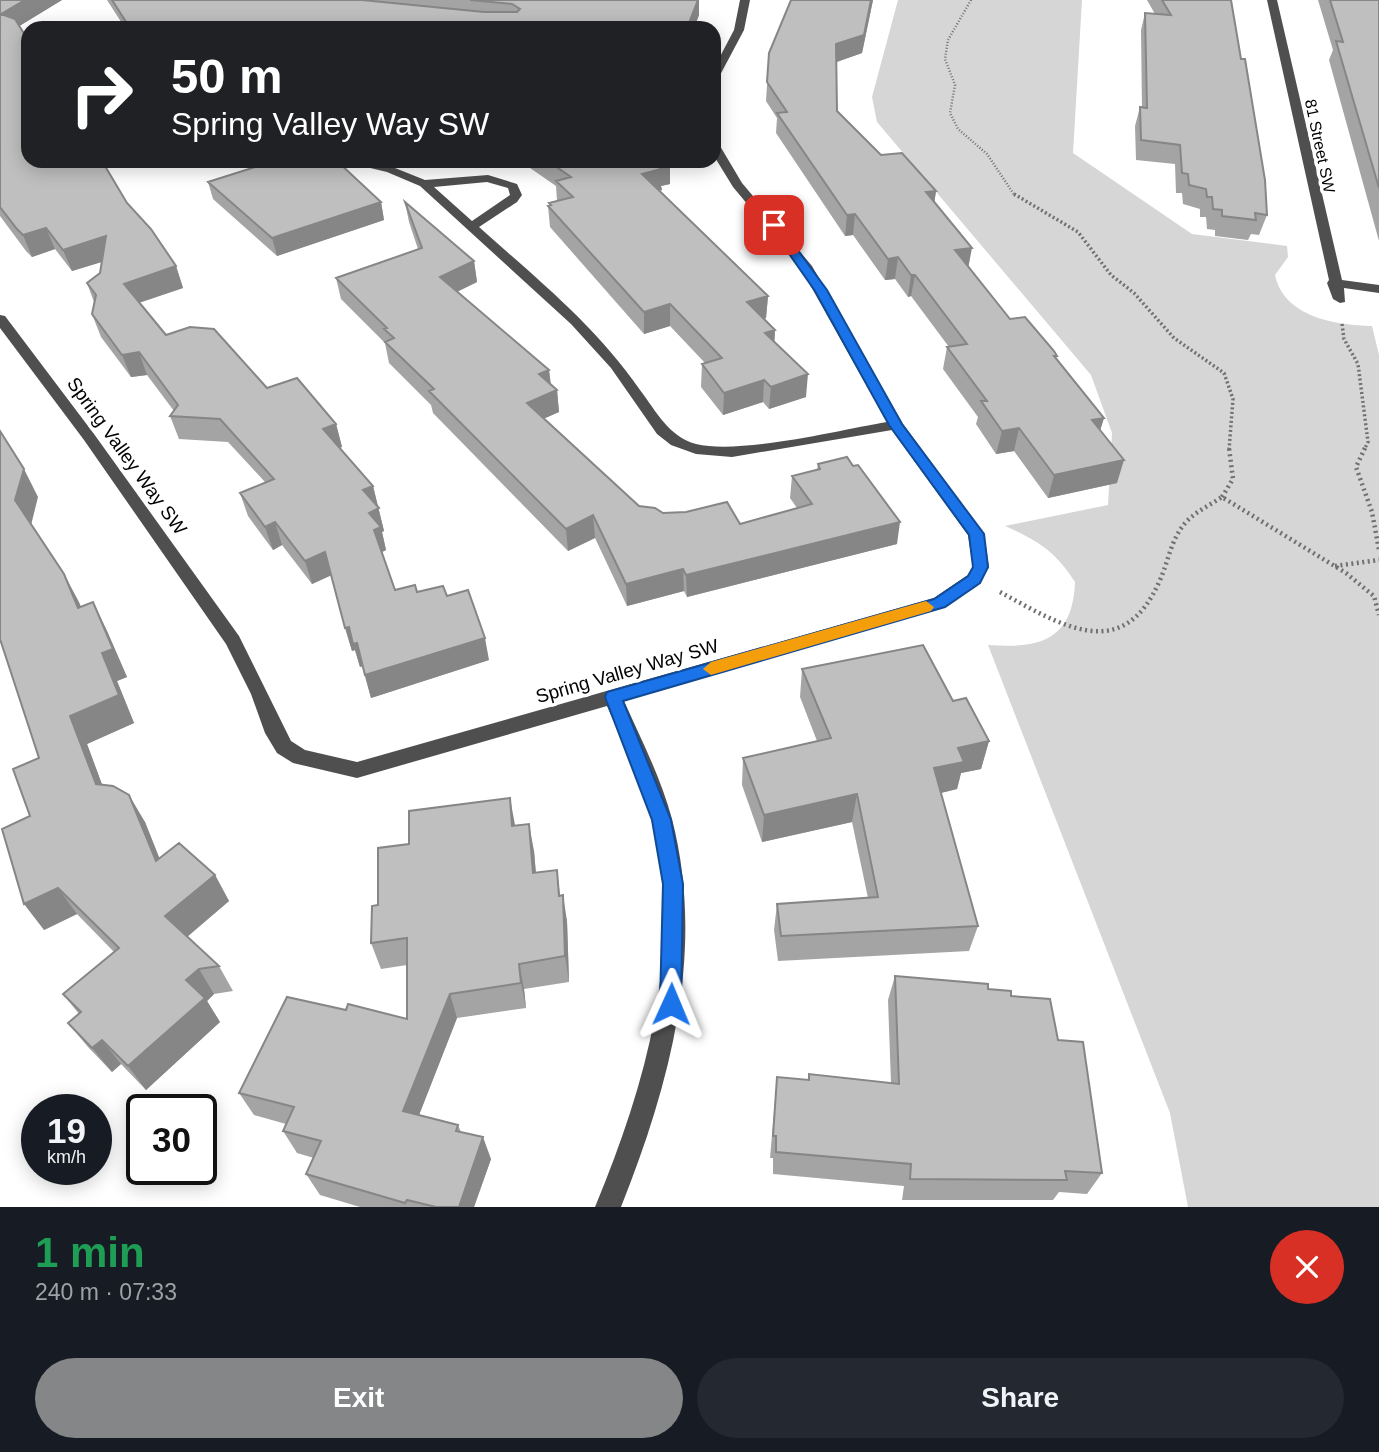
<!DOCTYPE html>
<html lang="en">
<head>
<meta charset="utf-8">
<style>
	body { margin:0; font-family:Arial,sans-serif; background:#242831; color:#f1f3f6; height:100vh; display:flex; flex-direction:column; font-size:26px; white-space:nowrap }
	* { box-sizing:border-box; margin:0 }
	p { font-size:23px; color:#9ea1a6 }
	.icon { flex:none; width:38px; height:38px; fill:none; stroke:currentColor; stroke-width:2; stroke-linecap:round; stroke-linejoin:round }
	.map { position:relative; height:1207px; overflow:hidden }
	.sheet { display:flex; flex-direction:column; background:#171b24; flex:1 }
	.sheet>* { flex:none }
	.hud { position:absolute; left:21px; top:21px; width:700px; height:147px; border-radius:21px; box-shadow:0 4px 18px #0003; background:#202124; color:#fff; overflow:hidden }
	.speed { position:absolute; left:21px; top:1094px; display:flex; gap:14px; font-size:35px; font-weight:700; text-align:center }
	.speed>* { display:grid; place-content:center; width:91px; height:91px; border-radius:50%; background:#171b24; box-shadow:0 4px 18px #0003; line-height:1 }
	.speed small { font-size:18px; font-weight:400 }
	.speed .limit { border:4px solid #111; border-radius:10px; background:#fff; color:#111 }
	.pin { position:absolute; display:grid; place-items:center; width:60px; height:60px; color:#fff; margin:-30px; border-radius:14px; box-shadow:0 4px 10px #0006 }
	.me { position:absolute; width:77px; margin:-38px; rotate:1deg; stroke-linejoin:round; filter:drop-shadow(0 0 5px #0008) }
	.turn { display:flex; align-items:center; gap:24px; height:147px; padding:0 35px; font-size:32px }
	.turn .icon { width:91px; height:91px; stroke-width:2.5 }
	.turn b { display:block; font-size:49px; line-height:60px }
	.round { display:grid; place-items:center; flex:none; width:74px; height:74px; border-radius:37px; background:#242831 }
	.summary { display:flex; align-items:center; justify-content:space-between; height:119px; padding:0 35px }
	h1 { font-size:42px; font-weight:800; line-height:52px; color:#1e9e55 }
	.cta { display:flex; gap:14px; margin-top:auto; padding:14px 35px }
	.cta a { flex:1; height:80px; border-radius:42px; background:#858687; color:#fff; font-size:28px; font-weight:800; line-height:80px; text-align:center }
	.cta a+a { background:#242831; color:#f1f3f6 }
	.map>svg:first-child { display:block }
	.green { fill:#d6d6d6 }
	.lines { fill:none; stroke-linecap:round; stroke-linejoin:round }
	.path-far2 { stroke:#717171; stroke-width:2.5; stroke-dasharray:1 2; stroke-linecap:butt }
	.path-far1 { stroke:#717171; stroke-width:3.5; stroke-dasharray:2 2.5; stroke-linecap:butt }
	.path { stroke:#717171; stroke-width:4.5; stroke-dasharray:2 3.5; stroke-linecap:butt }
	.minor { fill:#4f4f4f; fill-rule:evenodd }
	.wall { fill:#a4a4a4 }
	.shaded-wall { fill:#868686 }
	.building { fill:#bfbfbf; stroke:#868686; stroke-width:2 }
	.route { fill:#1a73e8; stroke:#114b97; stroke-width:2 }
	.slow { fill:#f59e0b }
	.labels { text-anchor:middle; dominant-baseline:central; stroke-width:7; stroke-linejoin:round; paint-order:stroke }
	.far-street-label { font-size:16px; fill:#000; stroke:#fff }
	.street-label { font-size:19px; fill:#000; stroke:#fff }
</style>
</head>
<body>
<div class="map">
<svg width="1379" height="1207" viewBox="0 0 1379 1207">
	<rect width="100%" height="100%" fill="#fff"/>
	<!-- green -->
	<path class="green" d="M898,0H1082L1073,153L1192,234L1287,246L1288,257L1275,275C1284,317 1335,325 1372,326L1379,355V1207H1188L1170,1113L988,645C1040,649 1073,640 1075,582C1055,551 1038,541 1005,526L1108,505L1112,433L1091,375L877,122L872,97Z"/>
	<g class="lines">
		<!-- path-far2 -->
		<path class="path-far2" d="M971,0L948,40L945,59L955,85L950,113L958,129L987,154L1015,196"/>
		<!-- path-far1 -->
		<path class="path-far1" d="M1014,194L1078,232L1111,275L1134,293L1174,338L1224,373L1233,399L1229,450
			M1342,324L1344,339L1358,364L1368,442L1364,450"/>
		<!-- path -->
		<path class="path" d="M1365,448L1356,467L1372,512L1379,550
			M1222,497L1233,479L1229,448
			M1335,566L1379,560
			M1000,592C1061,625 1123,666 1160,580C1169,560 1171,538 1187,521C1197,511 1210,505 1222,497L1346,573L1374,596L1379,615"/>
		<!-- minor -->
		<path class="minor" d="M740,0H750L744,30L719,77L714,80V68L734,30Z
			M1267,0H1277L1342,280L1379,285V293L1344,288L1345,302L1340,303L1333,299L1327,283L1329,280Z
			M714,143L720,146L742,183L812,266L903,424L984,534L989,567L980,583L946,607L624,701C641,739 661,778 672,819C706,951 670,1084 621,1207H595C646,1084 684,953 652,819C642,780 623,743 607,706L357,778L293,763L277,753L265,733L251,694L226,644L84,440L0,328V315L5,316L94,434L239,636L291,741L305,750L357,762L934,598L968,575L973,567L968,535L892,430L732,457L696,454L671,445L657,434L611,368L571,324L420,186L387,172L341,161H365L390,166L425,180L488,175L517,184L522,195L517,202L479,227C536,278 596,326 640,390C656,411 669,437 696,444C740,455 839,430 887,422L800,267L733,187L714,156ZM487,182L508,188L510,195L472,221L434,187Z"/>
	</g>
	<!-- wall -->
	<path class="wall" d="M0,0H62L19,26L127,203L176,266L183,288L139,303L166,335L336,424L342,447L339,448L373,486L384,531L382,532L386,550L382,552L395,590L447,596L489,660L371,698L362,666L360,667L355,650L352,651L331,575L312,584L282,545L273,550L248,516L240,493L265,482L228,442L179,439L170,416L174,411L147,375L131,377L101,337L92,314L94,302L87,283L100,273L102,262L72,271L55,249L32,257L26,251L0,216Z
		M107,0H699V15L694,28H125Z
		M790,0H873L862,53L836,62L837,111L881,155L936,191L934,203L968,266L1010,319L1057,356L1056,359L1104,418L1100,430L1117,483L1048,498L1014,451L996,454L976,424L978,417L943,369L947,347H949L911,296L908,297L895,279L885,280L853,235L845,236L776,133L777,118L766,101L769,53L791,1Z
		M1147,0H1231L1267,215L1259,235L1251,234L1248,240L1215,236V230L1207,229L1206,217H1200V209L1183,204L1182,193H1176L1175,164L1136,160L1135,126L1140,107L1142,108L1141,30L1145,13L1155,14Z
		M1318,0H1379V241L1329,60L1333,50Z
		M520,161H668L670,163V184L661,186L662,190L659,191L768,296L766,318L764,319L775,330L774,342L806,397L769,409L763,402L723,415L701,387L702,364L705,363L670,326L644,334L550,227L548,206H549V203L557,201L556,186Z
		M208,182L381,202L384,220L277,256L213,199Z
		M405,202L474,261L477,282L457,292L549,370L551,384L557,390L559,412L544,418L639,506L663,513L740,524L797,508L790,498L792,476L817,470L818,464L897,544L687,597L684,591L627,606L595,538L568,551L433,413L431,405L389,363L385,343L341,299L336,278L418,249L409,222Z
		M38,497L31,524L81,607L93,602L107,631L127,677L117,681L134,723L87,744L102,785L145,822L159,858L215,875L229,901L187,937L219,966L233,991L214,994L207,1001L220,1022L146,1090L121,1064L112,1072L88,1047L68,1023L79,1014L63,994L114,952L77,914L44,930L30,816L39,758L0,639Z
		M802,669L953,701L989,741L981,769L961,773L957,789L941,793L978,926L969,951L778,961L774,930L777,904L868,898L852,822L762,842L742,785L743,758L817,741L800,697Z
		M515,826L534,851L536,873L557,870L560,895L567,921L569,982L524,989L526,1008L457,1018L419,1115L458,1125L461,1132L491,1159L474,1207H360L320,1195L306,1174L314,1158L297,1153L283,1131L286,1124L254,1115L239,1093L346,1010L407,1019V965L381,969L371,943L378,905L409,844Z
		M895,976L988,989L1011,996L1102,1173L1087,1194L1059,1192L1053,1200H902L904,1186L773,1174V1158H770L777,1077L808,1080L809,1074L891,1083L888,1000Z"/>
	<!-- shaded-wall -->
	<path class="shaded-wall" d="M25,0H62L8,33L1,14Z
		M698,0H699V15L694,28H687Z
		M871,0H873L862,53L834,63L836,44Z
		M670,163V184L661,186L662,190L643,195L642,174L658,167Z
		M936,191L933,212L926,192Z
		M381,202L384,220L277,256L272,238Z
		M855,214L853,235L845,236L847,215Z
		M46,228L55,249L32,257L23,235Z
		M106,236L114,258L72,271L63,250Z
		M972,248L968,269L955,250Z
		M898,257L895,279L885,280L888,259Z
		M474,261L477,282L444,298L440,277Z
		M176,266L183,288L132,305L124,284Z
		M911,275H915L911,296L908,297Z
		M768,296L766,318L746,324L747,302Z
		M670,304V326L644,334V312Z
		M775,330L774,352L765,333Z
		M139,352L147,375L131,377L122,355Z
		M549,370L551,391L539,374Z
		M808,374L806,397L769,409L771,387Z
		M764,380L763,402L723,415L724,393Z
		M557,390L559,412L530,425L527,403Z
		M1104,418L1097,440L1092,420Z
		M336,424L342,447L329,452L323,429Z
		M1019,428L1014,451L996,454L1002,431Z
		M1124,460L1117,483L1048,498L1054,475Z
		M24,469L38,497L30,529L15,500Z
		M373,486L384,531L382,532L386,550L380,553L363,490Z
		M593,515L595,538L568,551L566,529Z
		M275,522L282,545L273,550L265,527Z
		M900,522L897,544L687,597L686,575Z
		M325,552L332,575L312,584L305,561Z
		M683,569L684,591L627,606L626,584Z
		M64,574L79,602L93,636L78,608Z
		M93,602L107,631L127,677L117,681L134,723L87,744L112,811L96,784L70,716L102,653Z
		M349,627L357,643L363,666L360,667L355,650L352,651L345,628Z
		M485,638L489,660L371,698L365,675Z
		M989,741L981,769L961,773L957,789L928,796L934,768L958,748Z
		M857,794L852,822L762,842L764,815Z
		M129,795L145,822L171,887L156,861Z
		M510,798L515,825L512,826Z
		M529,824L534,851L538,900L533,873Z
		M215,875L229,901L181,942L165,916Z
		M58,888L77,914L44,930L24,904Z
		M563,895L567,921L569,982L565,956Z
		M519,964L524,989L526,1008L521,983Z
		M199,969L214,994L207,1001L220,1022L146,1090L128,1066L186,980Z
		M450,994L457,1018L412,1133L403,1111Z
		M102,1040L121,1064L112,1072L92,1048Z
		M483,1137L491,1159L474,1207H459Z"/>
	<!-- building -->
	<path class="building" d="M0,0H25L1,14L15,19L28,40V161H102L127,203L151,229L176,266L124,284L166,335L190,327L214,329L267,388L297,378L336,424L323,429L373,486L363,490L379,508L369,513L381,527L374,530L395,590L415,585L417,592L443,586L447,596L468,590L485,638L365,675L357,643L353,644L349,627L345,628L325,552L305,561L275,522L265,527L240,493L274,479L220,419L170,416L178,405L139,352L122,355L92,314L96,295L87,283L100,273L106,236L63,250L46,228L23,235L17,229L0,207Z
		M112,0H362L484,12H517L520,9L512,4L470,0H698L687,28H130Z
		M791,0H871L864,35L836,44L837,111L881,155L902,153L936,191L926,192L972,248L955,250L1010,319L1025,317L1054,351L1057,356H1054L1104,418L1092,420L1124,460L1054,475L1019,428L1002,431L981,401H987L947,347L967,344L915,275H911L898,257L888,259L855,214L847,215L777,113L787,112L767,82L769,53Z
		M1162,0H1231L1241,59H1245L1265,180L1267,215L1255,213L1256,220L1222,216V210L1213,209L1212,197H1207L1206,189L1189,185L1188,174L1182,173L1180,145L1141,140L1140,107L1147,108L1145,13L1171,15Z
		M1330,0H1379V188L1336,41L1343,42Z
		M274,161H337L381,202L272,238L208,182Z
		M548,161H668L670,163L658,167L661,169L642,174L768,296L747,302L775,330L765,333L808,374L771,387L764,380L724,393L702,364L722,358L670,304L644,312L548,206L551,205L549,203L573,197L556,181L571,177Z
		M405,202L474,261L440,277L549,370L539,374L557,390L527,403L639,506L655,508L663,513L686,512L727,502L740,524L812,504L792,476L820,469L818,464L847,457L853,466L858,465L900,522L686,575L683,569L626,584L593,515L566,529L429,391L434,389L385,342L394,338L384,329L387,328L336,278L422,248Z
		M0,431L24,469L15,500L64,574L78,608L93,602L113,649L102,653L119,695L70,716L96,784L113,786L129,795L156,861L179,843L215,875L165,916L219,966L199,969L186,980L205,998L128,1066L102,1040L92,1048L68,1023L81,1012L63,994L119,948L58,888L24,904L2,829L30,816L13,769L39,758L0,639Z
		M923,645L953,701L966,698L989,741L958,748L964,762L934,768L978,926L781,936L777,904L878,897L857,794L764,815L743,758L831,738L802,669Z
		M510,798L512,826L529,824L533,873L557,870L559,896L563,895L565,956L519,964L521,983L450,994L403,1111L458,1125L456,1131L483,1137L459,1207H436L407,1200L405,1203L306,1174L321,1141L283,1131L294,1107L239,1093L287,997L346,1010L348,1004L407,1019V938L371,943L372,906L378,905V848L409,844V811Z
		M895,976L988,984V989L1011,991V996L1050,999L1058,1040L1083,1042L1102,1173L1065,1171L1067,1180L910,1179L911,1164L776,1152V1136H773L777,1077L809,1080V1074L899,1084Z"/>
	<!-- route -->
	<path class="route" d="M770,223H778L827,290L902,424L984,534L988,567L980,583L945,607L623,701L671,820L683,884L681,1004L678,1011L671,1014L663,1011L660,1004L663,884L652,820L605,697L607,692L934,599L968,576L973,567L969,535L889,425L815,291L769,225Z"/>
	<!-- slow -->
	<path class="slow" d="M926,601L934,607L931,611L711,675L703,669L711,662Z"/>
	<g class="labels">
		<!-- far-street labels -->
		<g class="far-street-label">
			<text transform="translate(1320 146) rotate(78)">81 Street SW</text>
		</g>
		<!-- street labels -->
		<g class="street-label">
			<text transform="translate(127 456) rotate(54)">Spring Valley Way SW</text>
			<text transform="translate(627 671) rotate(-16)">Spring Valley Way SW</text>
		</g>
	</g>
</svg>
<div class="speed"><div>19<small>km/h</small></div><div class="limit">30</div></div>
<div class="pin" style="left:774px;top:225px;background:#d93025"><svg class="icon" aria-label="arrive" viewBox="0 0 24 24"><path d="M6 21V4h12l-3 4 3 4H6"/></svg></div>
<svg class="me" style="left:671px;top:1004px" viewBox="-20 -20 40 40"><path d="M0-17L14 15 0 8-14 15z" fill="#1a73e8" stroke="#fff" stroke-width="4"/></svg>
<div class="hud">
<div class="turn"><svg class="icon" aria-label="right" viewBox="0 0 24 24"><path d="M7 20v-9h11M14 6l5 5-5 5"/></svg><div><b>50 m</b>Spring Valley Way SW</div></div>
</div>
</div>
<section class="sheet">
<div class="summary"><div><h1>1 min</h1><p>240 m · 07:33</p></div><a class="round" style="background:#d93025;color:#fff"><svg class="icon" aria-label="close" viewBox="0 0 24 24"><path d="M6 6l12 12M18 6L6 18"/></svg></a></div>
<div class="cta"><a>Exit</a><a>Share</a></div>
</section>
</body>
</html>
